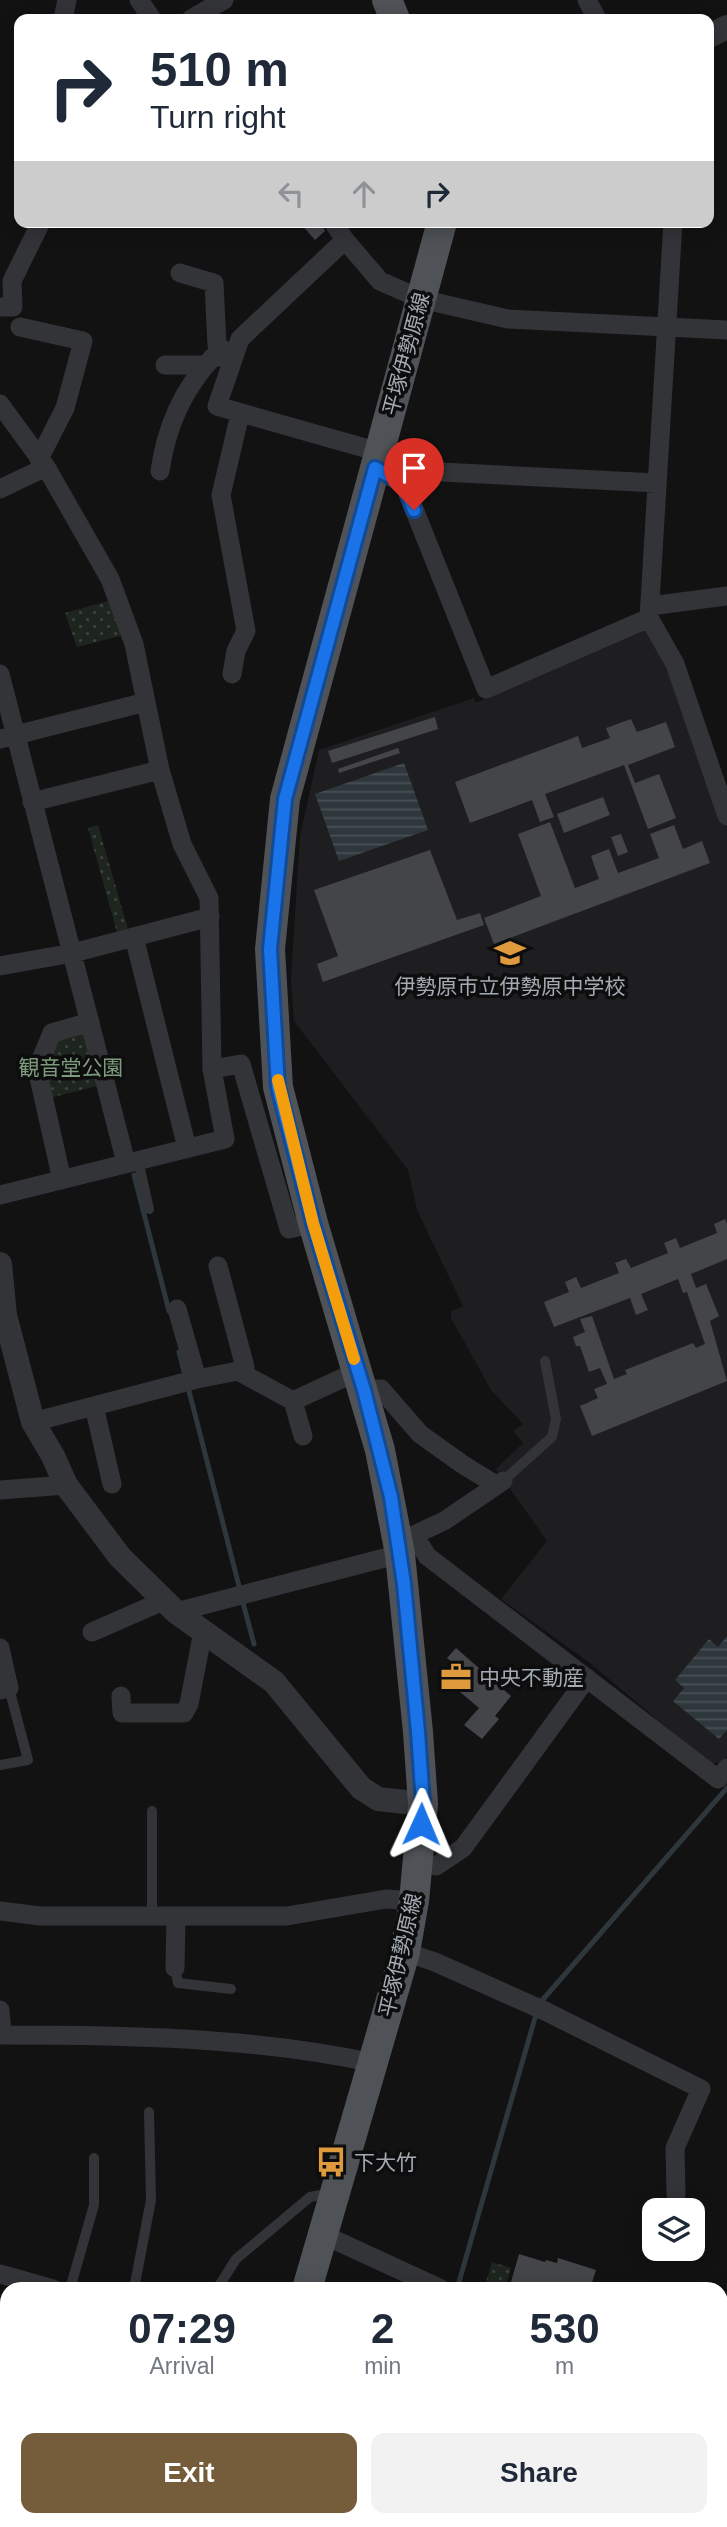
<!DOCTYPE html>
<html lang="en">
<head>
<meta charset="utf-8">
<style>
	body { margin:0; font-family:Helvetica,"Noto Sans JP",sans-serif; background:#f2f2f3; color:#1f2937; height:100vh; display:flex; flex-direction:column; font-size:26px; white-space:nowrap }
	* { box-sizing:border-box; margin:0 }
	p { font-size:23px; color:#747a83 }
	.icon { flex:none; width:38px; height:38px; fill:none; stroke:currentColor; stroke-width:2; stroke-linecap:round; stroke-linejoin:round }
	.map { position:relative; flex:1; overflow:hidden }
	.side { position:absolute; left:0px; top:2282px; width:728px; height:245px; display:flex; flex-direction:column; background:#fff; border-radius:21px 21px 0 0; box-shadow:0 4px 18px #0003 }
	.side>* { flex:none }
	.guide { position:absolute; left:14px; top:14px; width:700px; height:214px; border-radius:14px; box-shadow:0 4px 18px #0003; background:#fff; color:#1f2937; overflow:hidden }
	.fabs { position:absolute; left:642px; top:2198px; display:grid; gap:14px }
	.fabs a { display:grid; place-items:center; width:63px; height:63px; border-radius:14px; background:#fff; box-shadow:0 4px 18px #0003; font-size:35px }
	.pin { position:absolute; display:grid; place-items:center; width:60px; height:60px; color:#fff; margin:-72px -30px; border-radius:50% 50% 50% 0; rotate:-45deg; box-shadow:0 0 7px #0007 }
	.pin .icon { rotate:45deg }
	.me { position:absolute; width:77px; margin:-38px; rotate:1deg; stroke-linejoin:round; filter:drop-shadow(0 0 5px #0008) }
	.turn { display:flex; align-items:center; gap:24px; height:147px; padding:0 21px; font-size:32px }
	.turn .icon { width:91px; height:91px; stroke-width:2.5 }
	.turn b { display:block; font-size:49px; line-height:60px }
	.lanes { display:flex; align-items:center; height:66px; padding:0 21px; background:#0003; justify-content:center; gap:35px; direction:ltr }
	.lanes .off { opacity:.35 }
	.eta { display:flex; justify-content:space-evenly; align-items:center; height:119px; text-align:center }
	.eta b { font-size:42px; font-weight:700; line-height:49px }
	.cta { display:flex; gap:14px; margin-top:auto; padding:14px 21px }
	.cta a { flex:1; height:80px; border-radius:14px; background:#755c3a; color:#fff; font-size:28px; font-weight:700; line-height:80px; text-align:center }
	.cta a+a { background:#f2f2f3; color:#1f2937 }
	.map>svg:first-child { display:block }
	.built { fill:#1e1e20 }
	.park { fill:url(#park-dots) }
	.water { fill:url(#water-rules) }
	.lines { fill:none; stroke-linecap:round; stroke-linejoin:round }
	.stream { stroke:#2e373c; stroke-width:5 }
	.building { fill:#434548 }
	.service { stroke:#333438; stroke-width:10 }
	.minor { stroke:#333438; stroke-width:19 }
	.tertiary { stroke:#333438; stroke-width:24 }
	.primary { stroke:#4f5256; stroke-width:30 }
	.route-casing { stroke:#114b97; stroke-width:18 }
	.route { stroke:#1a73e8; stroke-width:12 }
	.slow { stroke:#f59e0b; stroke-width:12 }
	.labels { text-anchor:middle; dominant-baseline:central; stroke-width:7; stroke-linejoin:round; paint-order:stroke }
	.street-label { font-size:21px; fill:#a4aab2; stroke:#0d0d0e }
	.poi-label { font-size:21px; fill:#a4aab2; stroke:#0d0d0e; text-anchor:start }
	.park-label { font-size:21px; fill:#7e9c7d; stroke:#0d0d0e }
</style>
</head>
<body>
<div class="map">
<svg width="727" height="2527" viewBox="0 0 727 2527">
	<defs>
		<pattern id="park-dots" width="8" height="8" patternUnits="userSpaceOnUse" patternTransform="scale(1.75)"><rect width="8" height="8" fill="#1e251f"/><path d="M2 2h.1M6 6h.1" fill="none" stroke="#3c423d" stroke-width="1.8" stroke-linecap="round"/></pattern>
		<pattern id="water-rules" width="6" height="5" patternUnits="userSpaceOnUse" patternTransform="scale(1.75)"><rect width="6" height="5" fill="#2e373c"/><path d="M0 2.5h6" fill="none" stroke="#495156"/></pattern>
	</defs>
	<rect width="100%" height="100%" fill="#121213"/>
	<!-- built -->
	<path class="built" d="M635,628H644L667,658L727,827V1756L722,1762L710,1764L590,1663L501,1599L547,1541L496,1469L523,1443L513,1431L523,1424L491,1390L451,1318V1311L463,1306L417,1210L408,1170L294,1021L291,978L300,836L319,750L474,698L476,703Z"/>
	<!-- park -->
	<path class="park" d="M112,600L124,635L77,647L65,613Z
		M98,825L128,929L117,932L88,828Z
		M83,1030L102,1085L49,1098L42,1072L56,1036Z
		M492,2262L511,2268L505,2289H484Z"/>
	<!-- water -->
	<path class="water" d="M404,763L428,830L339,861L315,794Z
		M727,1636V1730L719,1739L673,1701L684,1688L675,1680L709,1639L718,1647Z"/>
	<g class="lines">
		<!-- stream -->
		<path class="stream" d="M134,1175L169,1311
			M179,1352L240,1590
			M242,1599L254,1644
			M457,2289L539,2004L727,1788
			M391,2527L393,2520"/>
	</g>
	<!-- building -->
	<path class="building" d="M303,222H320L325,231L315,240L301,224Z
		M435,717L438,729L332,763L328,751Z
		M631,719L637,732L666,722L675,747L628,765L635,783L659,774L676,818L648,829L624,765L545,794L554,817L540,822L532,800L470,823L455,782L578,736L582,748L610,738L606,728Z
		M398,748L400,753L339,773L338,769Z
		M603,797L610,815L564,833L557,814Z
		M550,822L575,888L599,879L591,856L609,849L618,873L659,858L650,834L674,825L683,849L702,841L710,863L494,944L484,918L541,896L518,834Z
		M621,834L628,852L618,856L611,837Z
		M430,850L457,920L480,913L484,925L323,982L317,964L338,956L314,890Z
		M725,1219L727,1224V1259L691,1274L696,1288L706,1284L719,1316L710,1321L727,1381L592,1436L580,1406L598,1398L594,1389L607,1384L600,1368L589,1372L580,1346H576L573,1337L585,1332L580,1319L592,1316L614,1379L627,1374L625,1370L693,1343L696,1348L705,1344L687,1292L683,1293L678,1279L641,1294L648,1310L636,1315L630,1298L554,1327L544,1302L569,1292L565,1282L576,1277L581,1288L619,1273L615,1263L626,1259L631,1268L668,1253L664,1243L676,1238L680,1248L717,1233L714,1224Z
		M456,1648L511,1696L495,1716L499,1719L482,1739L464,1725L479,1708L441,1676L453,1663L447,1658Z
		M519,2254L545,2262L546,2260L557,2263L558,2258L596,2270L590,2289H509Z
		M322,2520H359L357,2527H320Z"/>
	<g class="lines">
		<!-- service -->
		<path class="service" d="M138,1160L149,1209
			M503,1481L552,1437L556,1419L545,1361
			M0,1765L28,1760L9,1688
			M152,1811V1916
			M175,1968L178,1983L231,1989
			M70,2289L94,2205V2158
			M134,2289L151,2200L149,2112
			M217,2289L236,2259L310,2197L331,2193
			M181,2520L182,2527"/>
		<!-- minor -->
		<path class="minor" d="M139,0L152,19
			M587,0L597,19
			M63,19L67,0
			M191,19L224,0
			M333,222L345,240L380,281L421,299L508,319L727,330
			M673,222L649,618L675,664L727,816
			M345,240L240,339L217,406L379,452
			M180,273L214,283L217,345L233,357
			M0,307H13L12,281L41,222
			M20,327L83,341L65,408L39,459
			M165,365H205
			M0,404L46,467L110,579L134,644L160,770L182,844L209,898L212,1069L225,1139L0,1195
			M375,468L404,484L486,689L649,618
			M382,469L657,483
			M160,471C166,428 183,389 213,357H233
			M0,489L46,467
			M650,606L727,596
			M0,674L126,1163
			M232,674L236,651L246,631L221,495L240,414
			M0,739L146,702
			M32,802L160,770
			M134,937L187,1148
			M0,966L73,953L210,917
			M212,1069L241,1064L289,1229L313,1223
			M62,1180L37,1069L52,1033L90,1022
			M218,1266L245,1367L243,1374
			M177,1309L197,1379
			M364,1390L381,1389L420,1434L462,1464L496,1485
			M293,1401L303,1436
			M94,1406L112,1484
			M33,1422L197,1379L238,1371L293,1401L358,1371
			M0,1490L66,1485
			M414,1535L444,1521L503,1481
			M398,1538L414,1535L427,1556L718,1779L727,1768
			M176,1612L400,1554
			M92,1632L165,1600
			M0,1648L9,1688L0,1690
			M121,1696L122,1713H184L189,1704L203,1631
			M418,1863L436,1866L463,1848L587,1678
			M0,1911L40,1916H287L386,1899L414,1901
			M405,1952L435,1962L547,2012L701,2089L675,2148L676,2194
			M175,1968L176,1916
			M0,2010L2,2035C127,2035 251,2037 374,2063
			M324,2235L441,2289
			M0,2274L53,2289
			M721,2334L727,2331
			M721,2448L727,2442
			M658,2527L663,2520"/>
		<!-- tertiary -->
		<path class="tertiary" d="M709,36L727,27
			M0,1264L5,1315L33,1422L53,1456L66,1485L120,1557L176,1612L274,1682L361,1788L378,1799L423,1804
			M0,2382L7,2384"/>
		<!-- primary -->
		<path class="primary" d="M387,0L395,19
			M307,2289L405,1952L414,1901L423,1804L418,1732L400,1554L380,1450L313,1223L278,1087L270,949L285,799L442,222
			M240,2527L242,2520"/>
	</g>
	<g class="lines">
		<!-- route casing -->
		<g class="route-casing">
			<path id="route" d="M414,510L404,484L375,468L285,799L270,949L278,1087L313,1223L364,1390L391,1497L404,1584L418,1732L423,1804L421,1824"/>
		</g>
		<!-- route -->
		<use href="#route" class="route"/>
		<!-- slow -->
		<path class="slow" d="M278,1080L313,1223L354,1359"/>
	</g>
	<!-- icons -->
	<defs>
		<g id="school-bare" transform="scale(2.415)"><path d="M0-5L7-2L0 1L-7-2ZM-4 1L0 2.5L4 1V4Q0 6-4 4Z" fill="#df9a3e" stroke="#0d0d0e" stroke-width="2.5" paint-order="stroke"/></g>
		<g id="office-bare" transform="scale(2.415)"><path d="M-6-3h4V-5.5h4V-3h4V5H-6ZM-1-4.5V-3h2v-1.5ZM-6 0V1H6V0Z" fill="#df9a3e" stroke="#0d0d0e" stroke-width="2.5" paint-order="stroke"/></g>
		<g id="bus-bare" transform="scale(2.415)"><path d="M-5-6H5V4H4V6H2V4H-2V6H-4V4H-5ZM-3.5-4V0h7V-4ZM-3.5 1.2v1.5H-2V1.2ZM2 1.2v1.5H3.5V1.2Z" fill="#df9a3e" stroke="#0d0d0e" stroke-width="2.5" paint-order="stroke"/></g>
	</defs>
	<g fill-rule="evenodd">
		<use href="#school-bare" x="510" y="953"/>
		<use href="#office-bare" x="456" y="1677"/>
		<use href="#bus-bare" x="331" y="2162"/>
	</g>
	<g class="labels">
		<!-- street labels -->
		<g class="street-label">
			<text transform="translate(406 354) rotate(-75)">平塚伊勢原線</text>
			<text transform="translate(400 1955) rotate(-77)">平塚伊勢原線</text>
		</g>
		<!-- poi labels -->
		<g class="poi-label">
			<text x="510" y="986" text-anchor="middle">伊勢原市立伊勢原中学校</text>
			<text x="479" y="1677">中央不動産</text>
			<text x="354" y="2162">下大竹</text>
		</g>
		<!-- park labels -->
		<g class="park-label">
			<text x="71" y="1067">観音堂公園</text>
		</g>
	</g>
</svg>
<div class="fabs">
<a><svg class="icon" aria-label="layers" viewBox="0 0 24 24"><path d="M12 4l9 5-9 5-9-5zM3 14l9 5 9-5"/></svg></a>
</div>
<div class="pin" style="left:414px;top:510px;background:#d93025"><svg class="icon" aria-label="arrive" viewBox="0 0 24 24"><path d="M6 21V4h12l-3 4 3 4H6"/></svg></div>
<svg class="me" style="left:421px;top:1824px" viewBox="-20 -20 40 40"><path d="M0-17L14 15 0 8-14 15z" fill="#1a73e8" stroke="#fff" stroke-width="4"/></svg>
<div class="guide">
<div class="turn"><svg class="icon" aria-label="right" viewBox="0 0 24 24"><path d="M7 20v-9h11M14 6l5 5-5 5"/></svg><div><b>510 m</b>Turn right</div></div>
<div class="lanes"><svg class="icon off" aria-label="left" viewBox="0 0 24 24"><path d="M17 20v-9H6M10 6l-5 5 5 5"/></svg><svg class="icon off" aria-label="ahead" viewBox="0 0 24 24"><path d="M12 20V5M6 11l6-6 6 6"/></svg><svg class="icon" aria-label="right" viewBox="0 0 24 24"><path d="M7 20v-9h11M14 6l5 5-5 5"/></svg></div>
</div>
<section class="side">
<div class="eta">
<div><b>07:29</b><p>Arrival</p></div>
<div><b>2</b><p>min</p></div>
<div><b>530</b><p>m</p></div>
</div>
<div class="cta"><a>Exit</a><a>Share</a></div>
</section>
</div>
</body>
</html>
